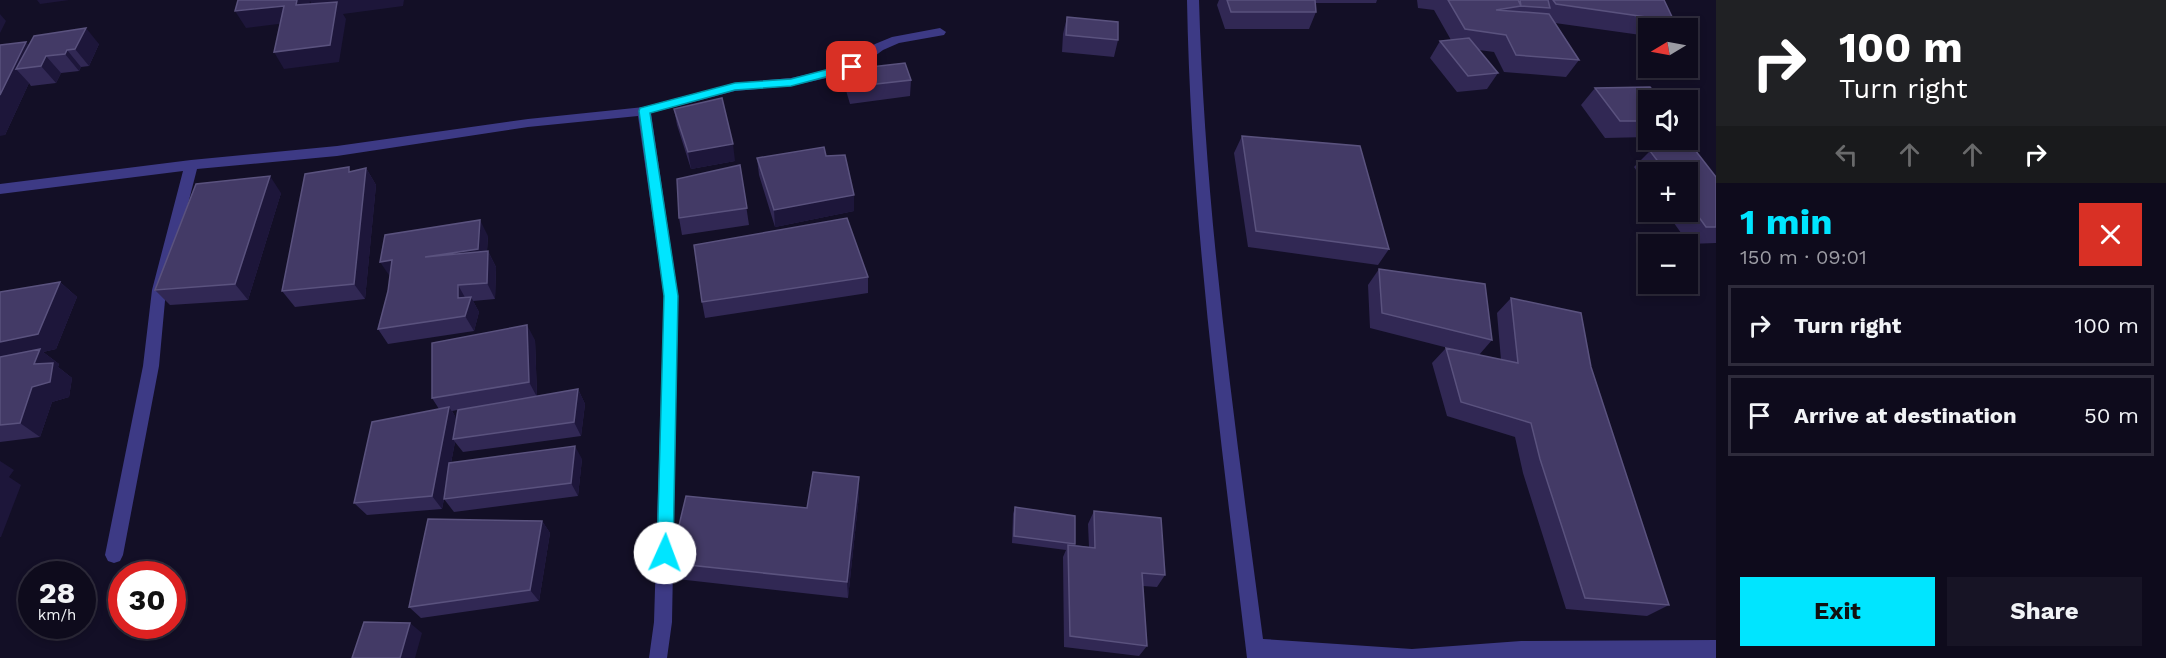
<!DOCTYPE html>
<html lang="en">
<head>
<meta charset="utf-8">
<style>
	body { margin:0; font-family:"Work Sans",sans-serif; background:#171425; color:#f1f3f6; height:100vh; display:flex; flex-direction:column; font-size:22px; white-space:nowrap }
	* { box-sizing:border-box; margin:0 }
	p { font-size:20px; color:#9b9ba3 }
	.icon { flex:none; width:33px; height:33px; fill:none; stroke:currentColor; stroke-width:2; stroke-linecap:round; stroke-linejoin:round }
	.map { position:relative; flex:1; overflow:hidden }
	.panel { display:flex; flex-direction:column; background:#0e0b1c; width:450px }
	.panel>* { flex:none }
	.banner { background:#202124; color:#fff; overflow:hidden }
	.needle { width:39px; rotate:260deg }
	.tools { position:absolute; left:1638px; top:18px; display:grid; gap:12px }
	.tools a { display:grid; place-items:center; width:60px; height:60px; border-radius:0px; background:#0e0b1c; box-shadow:0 3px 9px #0003,0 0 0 2px #2e2b3b; font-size:30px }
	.speed { position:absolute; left:18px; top:561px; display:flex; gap:12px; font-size:30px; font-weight:700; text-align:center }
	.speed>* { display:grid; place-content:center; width:78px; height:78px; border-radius:50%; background:#0e0b1c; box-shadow:0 3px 9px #0003,0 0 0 2px #2e2b3b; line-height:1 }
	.speed small { font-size:15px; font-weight:400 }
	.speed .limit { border:9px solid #d22; background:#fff; color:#111 }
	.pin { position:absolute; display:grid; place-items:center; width:51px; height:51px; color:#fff; margin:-26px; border-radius:12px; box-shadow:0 3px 9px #0006 }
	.me { position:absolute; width:66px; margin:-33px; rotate:2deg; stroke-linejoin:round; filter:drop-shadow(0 0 4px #0008) }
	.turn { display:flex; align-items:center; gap:21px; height:126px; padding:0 24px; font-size:27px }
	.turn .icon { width:78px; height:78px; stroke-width:2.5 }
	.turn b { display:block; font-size:42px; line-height:51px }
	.lanes { display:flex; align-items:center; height:57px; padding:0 24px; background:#0003; justify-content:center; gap:30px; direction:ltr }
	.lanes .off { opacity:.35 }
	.round { display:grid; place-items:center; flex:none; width:63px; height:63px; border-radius:0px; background:#171425 }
	.head { display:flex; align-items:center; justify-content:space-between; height:102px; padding:0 24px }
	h1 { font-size:36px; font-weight:700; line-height:45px; color:#00e5ff }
	.primary-button { display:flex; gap:12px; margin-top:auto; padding:12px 24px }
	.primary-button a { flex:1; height:69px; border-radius:0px; background:#00e5ff; color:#111; font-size:24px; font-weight:700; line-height:69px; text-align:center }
	.primary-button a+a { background:#171425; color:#f1f3f6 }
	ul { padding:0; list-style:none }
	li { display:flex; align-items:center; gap:18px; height:81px; margin:0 12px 9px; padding:0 12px; border:3px solid #2e2b3b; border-radius:0px }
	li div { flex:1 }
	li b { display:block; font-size:22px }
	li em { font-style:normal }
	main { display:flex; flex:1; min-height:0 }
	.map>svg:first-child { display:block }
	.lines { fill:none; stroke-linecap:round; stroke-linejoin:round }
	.street { fill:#3d3a85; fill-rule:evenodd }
	.wall { fill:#312854; fill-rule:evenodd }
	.shaded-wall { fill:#1d163a }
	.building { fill:#433a66; stroke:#5a527e; stroke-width:1.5 }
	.route { fill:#00e5ff; stroke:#0095a6; stroke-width:1.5 }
</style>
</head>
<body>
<main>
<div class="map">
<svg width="1716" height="658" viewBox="0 0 1716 658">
	<rect width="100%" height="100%" fill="#130f26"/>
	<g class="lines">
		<!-- street -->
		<path class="street" d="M1187,0H1199C1205,215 1235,426 1263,639L1412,649L1521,641L1716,640V658H1247C1221,439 1191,221 1187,0Z
			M940,28L946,32L944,35L899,43L883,50L856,70L827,78L791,86L735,91L651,113L678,296L672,622L667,658H649L654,622L664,296L638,116L528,127L337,156L197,169L166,290L159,366L123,555L120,561L114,563L108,561L105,555L143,366L152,290L183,171L0,194V184L191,160L337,146L528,119L644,107L735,83L791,78L826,70L848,64L875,44L892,37Z"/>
	</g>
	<!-- wall -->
	<path class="wall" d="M1219,0H1377L1376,3H1315L1316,12L1309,29H1225L1217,5Z
		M1417,0H1664L1674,21L1668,28H1648V36L1555,23L1579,60L1566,77L1504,72L1494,52L1479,50L1498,73L1487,89L1457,92L1430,58L1440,41L1451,40L1434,10L1418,8Z
		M1067,17L1118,40L1114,57L1062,52L1063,34Z
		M99,44L89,66L81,67L79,71L61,73L56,83L31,86L29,83L5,135L0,45Z
		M845,70L911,80L910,96L850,104L845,87Z
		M1595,88L1648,100V137L1605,138L1581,105Z
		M674,109L735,161L691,169L677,125Z
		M1242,136L1389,249L1378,265L1248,247L1234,153Z
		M1650,151L1716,177V243L1689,244L1666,212H1688V172H1648V187L1634,167Z
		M826,156L854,211L775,227L759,175L757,158Z
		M740,165L749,225L682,235L679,218Z
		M366,168L376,185L365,299L295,307L282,291L352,172Z
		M281,193L248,300L170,305L155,290Z
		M488,236L487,251H488L496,267L495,299L473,301L479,312L474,331L388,344L378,329Z
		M1379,269L1492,340L1479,355L1501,360L1497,313L1511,298L1591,367L1669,605L1647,616L1566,609L1523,473L1515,437L1447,416L1432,363L1446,348L1456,350L1370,328L1368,285Z
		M868,277V293L705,318L702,302Z
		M60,282L77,297L56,349L43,352L59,364L58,367L72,378L69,397L52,402L40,437L0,442V292Z
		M535,340L537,396L578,389L585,404L581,436L463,452L455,442L451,463L582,459L578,496L454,512L444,499L442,509L367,515L354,503L439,409L432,398ZM457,410L456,418L452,411Z
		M859,477V495L848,598L677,579L670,563L807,508Z
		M1015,507L1075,544V545L1089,547L1088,524L1094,511L1165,575L1157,587L1143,586L1147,646L1139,656L1064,647L1063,557L1066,550L1012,543L1013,514Z
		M542,521L550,533L539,601L421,618L409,607Z"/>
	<!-- shaded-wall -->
	<path class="shaded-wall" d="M37,0H69L40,4Z
		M297,0H404L403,6L343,14L346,19L339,62L284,69L274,52L319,17L310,1L306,22L296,5Z
		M284,6L294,22L246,28L235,11Z
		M0,14L6,21L0,33Z
		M86,28L99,44L89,66L75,49Z
		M26,42L41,59L16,69L29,83L5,135L0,136V95Z
		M67,50L81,67L79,71L65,54Z
		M46,56L61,73L56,83L41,66Z
		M733,144L735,161L691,169L688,152Z
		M366,168L376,185L365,299L354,284Z
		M270,176L281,193L248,300L235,284Z
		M854,195V211L775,227L774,210Z
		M480,220L488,236L486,265L425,257Z
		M488,251L496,267L495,299L487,283Z
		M392,260L391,278L380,262Z
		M60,282L77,297L56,349L43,352L59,364L58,367L72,378L69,397L52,402L40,437L20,423L0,361V342Z
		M458,285L467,301L471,297L479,312L474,331L465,316L458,298Z
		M527,325L535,340L537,397L529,382Z
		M578,389L585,404L581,436L574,422Z
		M449,407L459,422L453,439L455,442L442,509L432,496Z
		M575,446L582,459L578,496L571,483Z
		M0,461L14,470L9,477L21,485L1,537H0Z
		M859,477V495L848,598L847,582Z
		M542,521L550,533L539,601L530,590Z
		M410,623L422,633L415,658H400Z"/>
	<!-- building -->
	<path class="building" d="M238,0H297L296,5L337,2L330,45L274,52L284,6L235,11Z
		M1227,0H1315L1316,12H1231Z
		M1448,0H1518L1521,6L1520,0H1548L1550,8L1521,6L1496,10L1549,14L1579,60L1516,55L1506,35L1465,29Z
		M1553,0H1664L1674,21L1556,4Z
		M1067,17L1118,22V40L1066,35Z
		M86,28L75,49L67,50L65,54L46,56L41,66L16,69L34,36Z
		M1469,38L1498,73L1468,76L1440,41Z
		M26,42L0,95V45Z
		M905,63L911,80L850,87L845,70Z
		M1650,87L1661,100H1648V121H1620L1595,88Z
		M722,98L733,144L688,152L674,109Z
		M1242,136L1360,146L1389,249L1256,231Z
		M824,147L826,156L845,155L854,195L774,210L757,158Z
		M1695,150L1716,177V227H1706L1688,202V172H1666L1650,151Z
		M740,165L747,208L679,218L677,179Z
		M349,167V172L366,168L354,284L282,291L305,174Z
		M270,176L235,284L155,290L196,184Z
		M847,218L868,277L702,302L694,245Z
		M480,220L478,249L425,257L488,251L487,283L458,285V298L471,297L465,316L378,329L388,291L392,260L380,262L385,235Z
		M1379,269L1485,284L1492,340L1382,313Z
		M60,282L38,334L0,342V292Z
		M1511,298L1581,313L1591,367L1669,605L1585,598L1540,459L1531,423L1461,402L1446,348L1518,363Z
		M527,325L529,382L432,398V343Z
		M40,349L34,364L53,363L50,382L32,387L20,423L0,425V357Z
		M578,389L574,422L453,439L458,410Z
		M449,407L432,496L354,503L372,422Z
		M575,446L571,483L444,499L449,463Z
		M813,472L859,477L847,582L670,563L686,496L807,508Z
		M1015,507L1075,516V544L1014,536Z
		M1094,511L1161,518L1165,575L1142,573L1147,646L1070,636L1068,545L1095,548Z
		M428,519L542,521L530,590L409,607Z
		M364,622L410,623L400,658H352Z"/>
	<!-- route -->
	<path class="route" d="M852,63L857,67L856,69L791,86L735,90L650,113L678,296L673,553L671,558L665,560L660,558L657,553L664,296L639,111L640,108L735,83L791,79Z"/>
</svg>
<div class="tools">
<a><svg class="needle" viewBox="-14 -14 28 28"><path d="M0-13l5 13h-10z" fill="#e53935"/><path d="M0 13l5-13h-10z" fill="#9b9ba3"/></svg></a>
<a><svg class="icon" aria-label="sound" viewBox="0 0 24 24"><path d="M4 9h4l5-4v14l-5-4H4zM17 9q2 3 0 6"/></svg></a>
<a>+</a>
<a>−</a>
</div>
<div class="speed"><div>28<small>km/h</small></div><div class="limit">30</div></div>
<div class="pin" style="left:852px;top:67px;background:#d93025"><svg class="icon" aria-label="arrive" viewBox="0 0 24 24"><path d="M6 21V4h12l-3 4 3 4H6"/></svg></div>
<svg class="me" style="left:665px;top:553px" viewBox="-20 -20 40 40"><circle r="19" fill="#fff"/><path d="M0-13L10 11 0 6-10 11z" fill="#00e5ff"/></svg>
</div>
<section class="panel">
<div class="banner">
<div class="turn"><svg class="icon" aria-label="right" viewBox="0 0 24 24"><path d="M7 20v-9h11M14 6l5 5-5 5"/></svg><div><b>100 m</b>Turn right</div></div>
<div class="lanes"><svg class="icon off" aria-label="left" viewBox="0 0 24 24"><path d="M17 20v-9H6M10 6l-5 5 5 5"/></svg><svg class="icon off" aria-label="ahead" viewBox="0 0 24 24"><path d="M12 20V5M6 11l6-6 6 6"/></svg><svg class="icon off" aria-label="ahead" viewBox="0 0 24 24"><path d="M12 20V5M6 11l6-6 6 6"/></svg><svg class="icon" aria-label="right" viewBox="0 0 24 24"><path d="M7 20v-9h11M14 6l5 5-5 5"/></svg></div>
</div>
<div class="head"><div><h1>1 min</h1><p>150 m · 09:01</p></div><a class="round" style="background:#d93025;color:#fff"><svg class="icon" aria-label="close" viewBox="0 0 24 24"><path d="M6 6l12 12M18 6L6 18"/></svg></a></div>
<ul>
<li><svg class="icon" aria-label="right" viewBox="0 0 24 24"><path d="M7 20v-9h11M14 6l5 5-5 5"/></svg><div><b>Turn right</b></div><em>100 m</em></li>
<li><svg class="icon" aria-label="arrive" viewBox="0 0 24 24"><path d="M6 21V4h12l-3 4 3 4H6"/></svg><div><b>Arrive at destination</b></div><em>50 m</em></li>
</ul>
<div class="primary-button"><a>Exit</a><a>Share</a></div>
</section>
</main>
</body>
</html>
